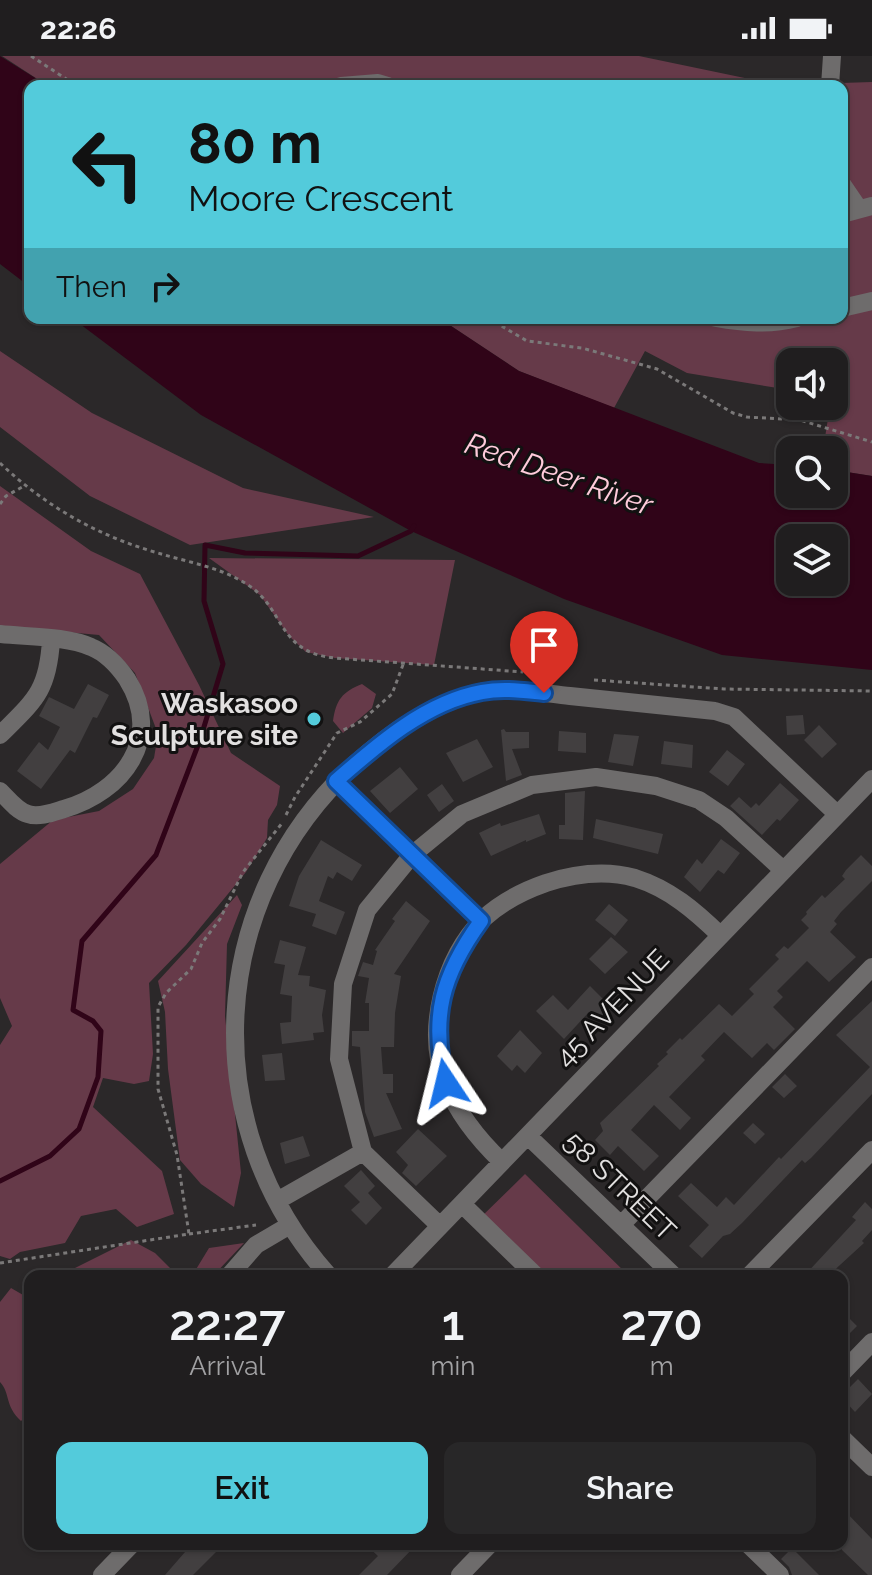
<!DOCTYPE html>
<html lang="en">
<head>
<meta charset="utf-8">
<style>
	body { margin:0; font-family:Raleway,sans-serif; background:#282728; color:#f1f3f6; height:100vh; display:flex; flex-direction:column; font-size:30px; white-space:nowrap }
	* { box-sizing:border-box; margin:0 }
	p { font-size:26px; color:#a2a2a4 }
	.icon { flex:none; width:44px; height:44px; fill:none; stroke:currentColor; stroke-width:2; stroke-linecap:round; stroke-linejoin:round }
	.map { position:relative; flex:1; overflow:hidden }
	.side { position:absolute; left:24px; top:1214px; width:824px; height:280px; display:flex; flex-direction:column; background:#201e1f; border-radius:16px; box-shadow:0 2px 6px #0004,0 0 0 2px #3d3c3d }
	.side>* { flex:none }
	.banner { position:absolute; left:24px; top:24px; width:824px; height:244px; border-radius:16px; box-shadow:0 2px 6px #0004,0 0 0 2px #3d3c3d; background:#53cbdb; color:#111; overflow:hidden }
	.controls { position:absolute; left:776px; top:292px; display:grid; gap:16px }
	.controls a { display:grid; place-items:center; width:72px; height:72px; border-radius:16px; background:#201e1f; box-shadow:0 2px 6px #0004,0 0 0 2px #3d3c3d; font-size:40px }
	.pin { position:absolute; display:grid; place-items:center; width:68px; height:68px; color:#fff; margin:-82px -34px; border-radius:50% 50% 50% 0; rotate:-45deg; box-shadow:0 0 8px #0007 }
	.pin .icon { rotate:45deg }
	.me { position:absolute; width:88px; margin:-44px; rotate:350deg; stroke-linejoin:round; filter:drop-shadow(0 0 6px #0008) }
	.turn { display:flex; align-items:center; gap:28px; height:168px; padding:0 32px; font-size:36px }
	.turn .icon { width:104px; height:104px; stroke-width:2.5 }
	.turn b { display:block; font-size:56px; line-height:68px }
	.then { display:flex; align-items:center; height:76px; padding:0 32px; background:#0003; gap:16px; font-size:30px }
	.eta { display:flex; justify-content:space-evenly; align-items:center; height:136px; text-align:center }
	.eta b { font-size:48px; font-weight:600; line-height:56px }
	.button { display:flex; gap:16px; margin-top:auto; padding:16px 32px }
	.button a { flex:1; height:92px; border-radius:16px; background:#53cbdb; color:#111; font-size:32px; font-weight:600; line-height:92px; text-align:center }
	.button a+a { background:#282728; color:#f1f3f6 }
	.status { display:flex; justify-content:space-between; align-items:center; height:56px; padding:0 40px; background:#201e1f; direction:ltr }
	.status svg { height:22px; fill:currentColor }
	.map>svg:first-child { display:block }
	.green { fill:#663a49 }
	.water { fill:#300418; fill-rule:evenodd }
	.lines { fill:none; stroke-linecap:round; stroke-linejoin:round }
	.stream { stroke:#300418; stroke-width:5 }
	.building { fill:#423f40 }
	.path { stroke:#7b7979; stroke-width:3; stroke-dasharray:4 4; stroke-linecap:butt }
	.minor { stroke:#6e6c6c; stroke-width:18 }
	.route-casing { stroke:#114b97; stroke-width:20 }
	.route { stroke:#1a73e8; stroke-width:14 }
	.poi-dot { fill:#53cbdb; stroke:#121111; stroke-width:3 }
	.labels { text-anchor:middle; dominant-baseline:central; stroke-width:6; stroke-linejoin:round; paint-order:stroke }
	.poi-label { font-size:28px; font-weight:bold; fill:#e2e0e0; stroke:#121111; text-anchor:end }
	.street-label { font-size:28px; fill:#e2e0e0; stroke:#121111 }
	.water-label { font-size:30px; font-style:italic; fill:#ffcbdb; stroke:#121111 }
</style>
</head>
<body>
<div class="status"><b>22:26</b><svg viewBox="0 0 49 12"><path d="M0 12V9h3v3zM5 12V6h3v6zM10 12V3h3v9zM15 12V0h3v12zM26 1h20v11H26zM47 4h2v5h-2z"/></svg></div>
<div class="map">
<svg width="872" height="1519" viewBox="0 0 872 1519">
	<rect width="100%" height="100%" fill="#2b2829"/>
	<!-- green -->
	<path class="green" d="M2,0H639L778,29L872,26V420L834,414V394H823L830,350H834V306H790V334L687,317L645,295L614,352L519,315L439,262H842V30H48Z
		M0,295L92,357L243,432L374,461L190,489L90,440L0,371Z
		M0,430L91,495L140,518L199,629L231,697L280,730L277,749L268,764L267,782L246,816L186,889L149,927L153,998L149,1025L134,1028L103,1022L93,1051L162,1115L174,1158L137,1171L116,1153L81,1160L65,1187L20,1196L10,1203L0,1200V989L12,970L0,942V808L53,764L99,755L133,733L154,702L158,678L135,617L99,579L0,570Z
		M209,502L455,504L434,609L335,602L306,596L289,580L260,539Z
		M362,628L376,638L372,652L343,677L333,665C336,644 342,636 362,628Z
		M237,839L242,849L227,888L225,960L241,1117L234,1151L201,1128L180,1104L168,1013L165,956L158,925Z
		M525,1118L629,1220H534L477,1165Z
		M131,1184L155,1197L172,1214L195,1215L209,1192L244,1187L213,1220H59Z
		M11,1232L30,1243V1356L21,1365C4,1349 11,1338 0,1326V1246Z"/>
	<!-- water -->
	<path class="water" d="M0,0L48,30H30V231L0,208Z
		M72,262H439L519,315L759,407L790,409V438H834V414L872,420V614L722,599L564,543L411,475L201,359ZM790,482H834V526H790Z"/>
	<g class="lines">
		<!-- stream -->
		<path class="stream" d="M0,1125L50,1100L79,1073L98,1021L101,975L93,965L73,954L82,885L156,799L200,684L223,608L204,545L205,489L245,497L358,500L411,475L414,470"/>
	</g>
	<!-- building -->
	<path class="building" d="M88,628L109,639L97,662L93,661L75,697L70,694L41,733L17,715L39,686L48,694L60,671L39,660L49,641L74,653Z
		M803,659L805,678L787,679L786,660Z
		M819,669L837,688L822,702L804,684Z
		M504,673L506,676H529V692L512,693L522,719L506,725L501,674Z
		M559,675L586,677V697L558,695Z
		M614,678L639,680L633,710L608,706Z
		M477,683L493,711L463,726L446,697Z
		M664,685L693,689L692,712L661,708Z
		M727,694L745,708L728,730L709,716Z
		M400,711L418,733L390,757L370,735Z
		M780,727L799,744L780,765L777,763L762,779L730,750L739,741L751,752L756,747L759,750Z
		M442,728L454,745L439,756L427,739Z
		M585,735L583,784L559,783V769H565V737Z
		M539,758L546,778L526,786V784L491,800L479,777L500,767L501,770Z
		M596,763L663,778L658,798L593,782Z
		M721,783L740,797L724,818L718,814L700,836L684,821L697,803L702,808Z
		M321,784L362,809L352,825L337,816L333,823L328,820L319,845L345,856L336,879L312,870L316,858L289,850L299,820Z
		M861,799L872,810V825L841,856L834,865L837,868L830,876L856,901L829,926L807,905L777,935L783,941L773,951L795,973L774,994L767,987L752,1002L724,976L701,1000L705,1004L669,1041L691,1062L680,1074L654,1049L631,1074L659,1100L644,1115L618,1090L610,1099L595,1084L603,1075L600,1067L659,1010L657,1008L668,998L666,996L680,982L682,984L719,948L732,960L754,938L749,933L779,903L775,899L784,890L788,893L809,872L801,864L807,858L806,856L822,839L825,842L845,823L842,820L846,814Z
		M406,845L430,865L394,918L401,920L395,957L394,991H381L383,1018H393V1037H386L402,1073L374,1081L365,1056L360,991L352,990V975H369V947H365L369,922L358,920L363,906L373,909L377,895L375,894L395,865L392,863Z
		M609,848L628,864L615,880L595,864Z
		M611,881L628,896L605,918L589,903Z
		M280,884L306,891L298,919L310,920L309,930L326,934L322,959L324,976L313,977L314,984L282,988L280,967L291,966L292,940L280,938L285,909L274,907Z
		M590,930L612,952L599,966L589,956L564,983L536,955L553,939L568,954Z
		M872,945V1038L811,1102L805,1107L802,1104L742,1167L730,1178L723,1180L702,1202L689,1190L709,1169L678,1140L691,1127L717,1151L726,1141L734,1149L779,1101L781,1103L870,1011L836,979Z
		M520,974L542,997L525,1017L517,1009L512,1015L497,1000Z
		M282,997L285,1024L265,1025L262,999Z
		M785,1018L797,1030L784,1042L772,1031Z
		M753,1067L765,1078L755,1088L743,1077Z
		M418,1073L447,1100L416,1130L402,1117L408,1109L396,1096Z
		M303,1080L310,1100L285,1108L280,1087Z
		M361,1114L375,1130L368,1137L382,1152L366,1169L351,1154L360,1146L344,1130Z
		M865,1146L872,1153V1174L862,1185L864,1187L828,1220H804L856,1164L852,1161Z
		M842,1255L857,1270L842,1285Z
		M858,1323L872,1338L855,1356L844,1344L850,1338L846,1335Z
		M842,1452L872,1483V1519H868L842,1494Z
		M192,1488H224L193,1519H165Z
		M365,1488H417L387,1519H359L378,1500Z
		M792,1492L819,1519H792L789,1511L781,1503Z"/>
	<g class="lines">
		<!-- path -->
		<path class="path" d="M31,0L77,30
			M488,262L527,285L582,292L657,313L733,357L747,361L800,364L872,386
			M0,407C45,450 98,480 158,497C187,506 219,511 245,527C286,551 275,596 335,602L523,616
			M0,448L6,440L24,430
			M594,624L724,633L872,635
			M286,759L295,741L337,677L360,666L392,638L404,606
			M189,1178L256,1169
			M0,1207L189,1178L177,1099L158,1033V951L166,937L191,913L202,887L220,863L243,816L283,766"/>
		<!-- minor -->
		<path class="minor" d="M341,30L378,27L388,30
			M830,30L832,0
			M842,128L859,153
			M842,158L872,150
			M842,252L872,245
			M716,262C744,267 769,269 797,262
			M0,578C27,581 67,580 91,591C106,597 118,610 127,623C164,682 123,736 64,753C54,756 39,762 28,758C17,755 8,743 0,735
			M0,679C35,644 48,635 51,584
			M336,725L481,865
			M528,1080L674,1220
			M502,1106C479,1084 458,1058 446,1028C425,975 443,903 483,863C500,847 523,835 546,827C574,818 606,814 635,822C670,833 695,855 720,879
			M277,1145L363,1096
			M462,1148L536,1220
			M621,1169L872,911
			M440,1170L363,1096L339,1003L343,928L367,854L412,799L462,758L532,729L596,721L656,730L699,744L726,762L783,814
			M229,1220L256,1189L290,1169
			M329,1220C194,1070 206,843 355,708C389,677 434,646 480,636C509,630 541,637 570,640C619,645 667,650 715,655L734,661L837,758
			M392,1220L872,723
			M749,1220L872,1094
			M842,1317L872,1286
			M842,1382L872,1411
			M748,1488L780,1519
			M102,1519L132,1488
			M460,1519L490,1488"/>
	</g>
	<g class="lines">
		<!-- route casing -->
		<g class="route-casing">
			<path id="route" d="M446,1027C430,961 442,919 481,865L336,725C377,689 426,646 482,636C503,632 523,635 544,637"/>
		</g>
		<!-- route -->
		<use href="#route" class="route"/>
	</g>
	<!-- markers -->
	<circle class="poi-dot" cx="314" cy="663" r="8"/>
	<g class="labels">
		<!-- poi labels -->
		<g class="poi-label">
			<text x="298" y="647">Waskasoo<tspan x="298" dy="32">Sculpture site</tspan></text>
		</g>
		<!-- street labels -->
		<g class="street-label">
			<text transform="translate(612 952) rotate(-46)">45 AVENUE</text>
			<text transform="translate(620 1130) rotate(44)">58 STREET</text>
		</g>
		<!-- water labels -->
		<g class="water-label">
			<text transform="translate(559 418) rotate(19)">Red Deer River</text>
		</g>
	</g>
</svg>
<div class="controls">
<a><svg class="icon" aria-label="sound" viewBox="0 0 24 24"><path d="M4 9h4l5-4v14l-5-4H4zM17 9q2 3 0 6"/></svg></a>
<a><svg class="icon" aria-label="search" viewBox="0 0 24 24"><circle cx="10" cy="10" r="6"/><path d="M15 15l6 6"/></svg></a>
<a><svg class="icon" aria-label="layers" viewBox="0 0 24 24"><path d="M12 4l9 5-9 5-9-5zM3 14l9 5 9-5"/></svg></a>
</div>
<div class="pin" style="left:544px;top:637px;background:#d93025"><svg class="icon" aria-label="arrive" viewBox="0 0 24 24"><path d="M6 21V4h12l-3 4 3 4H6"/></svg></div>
<svg class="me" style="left:446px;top:1027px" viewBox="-20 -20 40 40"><path d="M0-17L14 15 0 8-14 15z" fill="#1a73e8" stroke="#fff" stroke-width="4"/></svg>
<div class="banner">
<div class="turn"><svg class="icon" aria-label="left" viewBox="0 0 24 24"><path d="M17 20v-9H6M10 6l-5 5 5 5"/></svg><div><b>80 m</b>Moore Crescent</div></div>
<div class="then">Then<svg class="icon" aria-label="right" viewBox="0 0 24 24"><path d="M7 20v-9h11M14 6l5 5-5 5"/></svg></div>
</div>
<section class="side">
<div class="eta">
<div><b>22:27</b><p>Arrival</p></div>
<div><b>1</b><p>min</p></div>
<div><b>270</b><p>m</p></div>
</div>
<div class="button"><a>Exit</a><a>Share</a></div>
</section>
</div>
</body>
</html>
